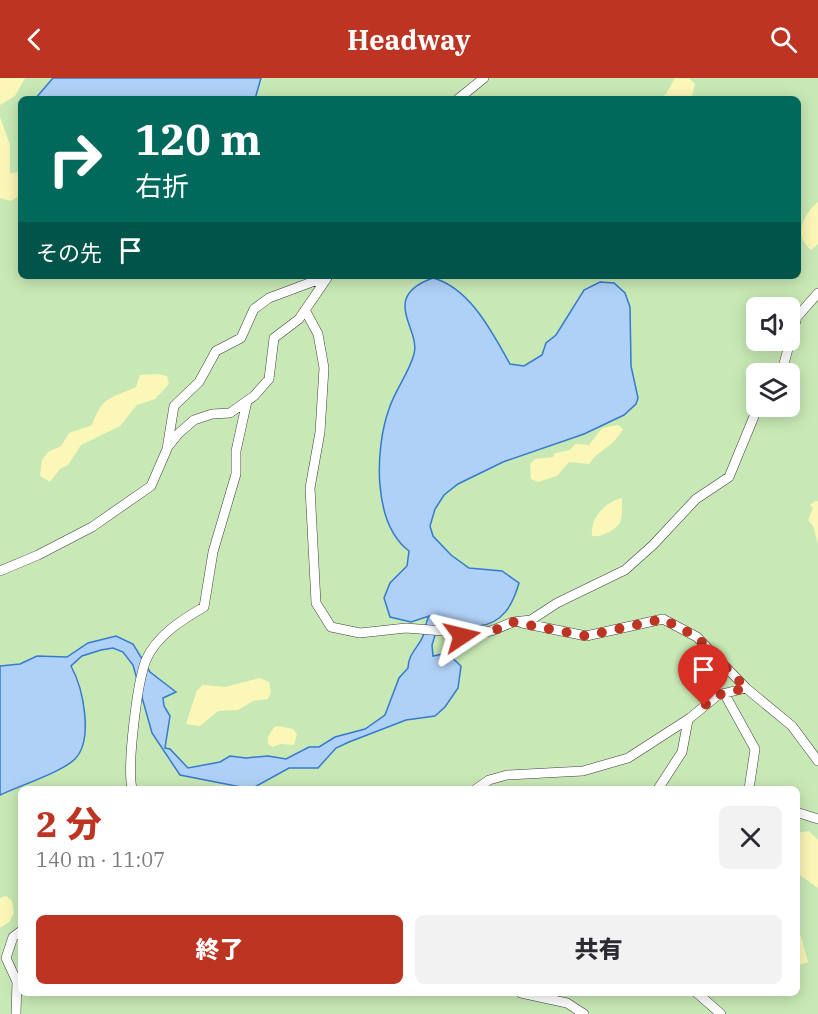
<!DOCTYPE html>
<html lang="ja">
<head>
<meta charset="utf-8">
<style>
	body { margin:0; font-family:"IBM Plex Serif","Noto Sans JP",serif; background:#f2f2f3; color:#2b2b33; height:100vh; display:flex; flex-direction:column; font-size:22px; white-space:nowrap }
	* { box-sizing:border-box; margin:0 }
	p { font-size:20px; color:#7c7c81 }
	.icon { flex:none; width:33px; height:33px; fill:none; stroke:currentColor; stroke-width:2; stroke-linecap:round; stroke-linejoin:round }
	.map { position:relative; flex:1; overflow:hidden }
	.drawer { position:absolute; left:18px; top:708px; width:782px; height:210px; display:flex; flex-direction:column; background:#fff; border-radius:9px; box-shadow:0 3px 15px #0003 }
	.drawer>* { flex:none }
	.top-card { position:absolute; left:18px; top:18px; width:783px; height:183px; border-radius:9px; box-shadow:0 3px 15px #0003; background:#00695c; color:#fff; overflow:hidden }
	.tools { position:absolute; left:746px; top:219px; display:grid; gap:12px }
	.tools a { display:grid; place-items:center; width:54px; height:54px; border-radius:9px; background:#fff; box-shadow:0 3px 15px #0003; font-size:30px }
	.pin { position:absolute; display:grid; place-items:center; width:51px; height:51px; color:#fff; margin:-62px -26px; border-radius:50% 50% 50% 0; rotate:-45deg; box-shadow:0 0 6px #0007 }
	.pin .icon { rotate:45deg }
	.me { position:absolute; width:66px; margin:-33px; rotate:80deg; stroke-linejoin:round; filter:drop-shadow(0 0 4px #0008) }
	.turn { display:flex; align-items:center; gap:21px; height:126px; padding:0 18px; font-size:27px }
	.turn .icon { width:78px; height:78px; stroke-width:2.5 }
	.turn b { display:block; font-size:42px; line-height:51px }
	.then { display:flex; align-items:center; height:57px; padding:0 18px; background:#0003; gap:12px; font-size:22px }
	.round { display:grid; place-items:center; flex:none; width:63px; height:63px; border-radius:9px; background:#f2f2f3 }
	.overview { display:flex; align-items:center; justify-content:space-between; height:102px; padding:0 18px }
	h1 { font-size:36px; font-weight:800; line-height:45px; color:#be3422 }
	.primary-button { display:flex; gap:12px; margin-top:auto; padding:12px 18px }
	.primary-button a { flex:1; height:69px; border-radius:9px; background:#be3422; color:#fff; font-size:24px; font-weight:800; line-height:69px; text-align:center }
	.primary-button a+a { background:#f2f2f3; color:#2b2b33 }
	header { display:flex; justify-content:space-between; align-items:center; height:78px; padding:0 18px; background:#be3422; color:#fff; font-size:27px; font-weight:800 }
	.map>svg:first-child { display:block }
	.green { fill:#c8e9b5; fill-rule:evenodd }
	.sand { fill:#fbf7b7 }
	.water { fill:#b0d1f7; stroke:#357acf; stroke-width:1.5 }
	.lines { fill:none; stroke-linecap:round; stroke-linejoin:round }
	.lane-casing { stroke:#3f3f3f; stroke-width:10 }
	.lane { stroke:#fff; stroke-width:9 }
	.route { stroke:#be3422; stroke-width:10; stroke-dasharray:0 18 }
</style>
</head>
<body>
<header><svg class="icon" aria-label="back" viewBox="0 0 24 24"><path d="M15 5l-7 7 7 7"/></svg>Headway<svg class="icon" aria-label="search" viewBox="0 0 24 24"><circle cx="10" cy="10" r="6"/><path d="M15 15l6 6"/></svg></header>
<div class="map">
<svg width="818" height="936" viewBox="0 0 818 936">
	<rect width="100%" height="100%" fill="#fffeec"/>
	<!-- green -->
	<path class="green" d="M0,0H818V936H0ZM21,21H798V198H21ZM756,230H789V262H756ZM756,296H789V328H756ZM21,711H796V915H21Z"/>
	<!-- sand -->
	<path class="sand" d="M0,0H25L15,18L0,27Z
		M675,0H689L695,6L691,21H660L666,16Z
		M0,39L10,67V95L21,94V117L11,123L0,120Z
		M818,124V166L811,172C793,158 803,136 818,124Z
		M158,296L167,298L169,306L155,321L137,327L120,348L81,367L68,387L60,391L50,404L40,398L42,382L48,374L61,368L69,355L92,347C103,316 112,321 136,309L140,297Z
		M618,347L623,351C612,371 600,370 589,386L569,384L557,398L538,404L531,401L530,386L535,381L553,379L555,375L570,372L575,366L589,367L602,350Z
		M622,420C622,426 623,441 619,446C615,452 600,460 592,458C590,440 605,424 622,420Z
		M815,423H818V466L813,448L808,442L813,430L810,427Z
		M260,600L269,604L271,614L268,621L253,623L238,632L218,633L200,648L186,646L197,612L203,607L225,609Z
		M279,648L293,651L297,656L294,667L281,666L272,669L268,666V659L274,649Z
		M809,753L818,762V810L797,795V755Z
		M6,818L12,823L14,835L9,844L0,850V820Z
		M797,856L801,858L808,884L797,888Z"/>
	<!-- water -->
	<path class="water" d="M53,0H261L255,21H35Z
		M433,200C470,210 492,254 510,286L524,288L542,277L546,265L556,257L584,212L600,204L614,205L625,215L630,229L631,288L638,320L636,326L624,337L584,356L503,384L458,406L444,417L435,431L430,448L433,458L451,477L469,490L502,493L519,505C513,526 503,546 478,548C467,550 451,542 440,541L432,567L433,578L447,575L461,588L458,610L445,629L435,638L406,642L349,664L336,670L318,690H289L251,711L180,697L152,655L133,587L123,574L113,570L101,572L82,578L71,588C83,610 94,661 75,681C62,694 19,708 0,717V588L20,586L37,578L67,579L88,565L116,558L133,566L150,594L176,614L163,620L164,628L170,638L165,670L170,671L188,690L220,684L230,678L246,680L268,678L286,681L309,669H319L335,659L365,651L385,637L399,600L408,590C408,576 418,570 423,558C426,552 425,545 429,538L411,544L390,539L384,520L390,505L407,488L409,473C372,445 375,370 389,331C395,312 409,295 414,276C421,251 379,219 433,200Z"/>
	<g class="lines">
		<!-- lane casing -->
		<g class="lane-casing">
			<path id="lane" d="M458,21L484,0
				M305,232L318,256L324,290L320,354L310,410L316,525L331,549L360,555L406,550L443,553L462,558L491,553L513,544L531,542L557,525L625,492L653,467L696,421L729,399L755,336L761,328
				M781,296L797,239L818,215
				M167,370L179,355L194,342L212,336L230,335L254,318L269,301L274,260L299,241L327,200
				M0,493L38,477L92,449L151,408L167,371L174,328L199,304L216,273L241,260L254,231L269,220L328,198
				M522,545L586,558L663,541L697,559L746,610
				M724,615L755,671L749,711
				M132,711C127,687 137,605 146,582C156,558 183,541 204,529L213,474L236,396V373L247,323
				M476,711L489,702L507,697L583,693L628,680L690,640L718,617L746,610L792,648L818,683
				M658,711L682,674L688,642
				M796,734L818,741
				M21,853L13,859L6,880L17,904L21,901
				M521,915L567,925L584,936
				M697,915L721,936
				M16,936L17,904"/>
		</g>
		<!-- lane -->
		<use href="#lane" class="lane"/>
	</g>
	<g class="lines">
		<!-- route -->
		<path class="route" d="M462,558L491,554L513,544L586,558L663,541L697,559L746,610L718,617L704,628"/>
	</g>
</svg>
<div class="tools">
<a><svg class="icon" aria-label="sound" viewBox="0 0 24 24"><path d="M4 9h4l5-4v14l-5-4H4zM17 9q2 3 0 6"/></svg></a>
<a><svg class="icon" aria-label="layers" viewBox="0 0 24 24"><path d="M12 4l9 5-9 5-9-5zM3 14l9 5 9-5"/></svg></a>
</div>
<div class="pin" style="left:704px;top:628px;background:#d93025"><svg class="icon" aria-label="arrive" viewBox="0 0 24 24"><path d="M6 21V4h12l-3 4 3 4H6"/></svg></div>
<svg class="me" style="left:462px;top:558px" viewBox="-20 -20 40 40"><path d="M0-17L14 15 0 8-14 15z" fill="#be3422" stroke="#fff" stroke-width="4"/></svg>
<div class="top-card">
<div class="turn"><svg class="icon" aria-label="right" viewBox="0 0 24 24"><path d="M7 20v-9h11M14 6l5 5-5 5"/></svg><div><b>120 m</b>右折</div></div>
<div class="then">その先<svg class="icon" aria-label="arrive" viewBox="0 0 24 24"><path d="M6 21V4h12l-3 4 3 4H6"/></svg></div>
</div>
<section class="drawer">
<div class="overview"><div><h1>2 分</h1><p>140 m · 11:07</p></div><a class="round"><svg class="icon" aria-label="close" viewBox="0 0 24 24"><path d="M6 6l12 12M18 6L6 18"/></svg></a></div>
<div class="primary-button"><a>終了</a><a>共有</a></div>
</section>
</div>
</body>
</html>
